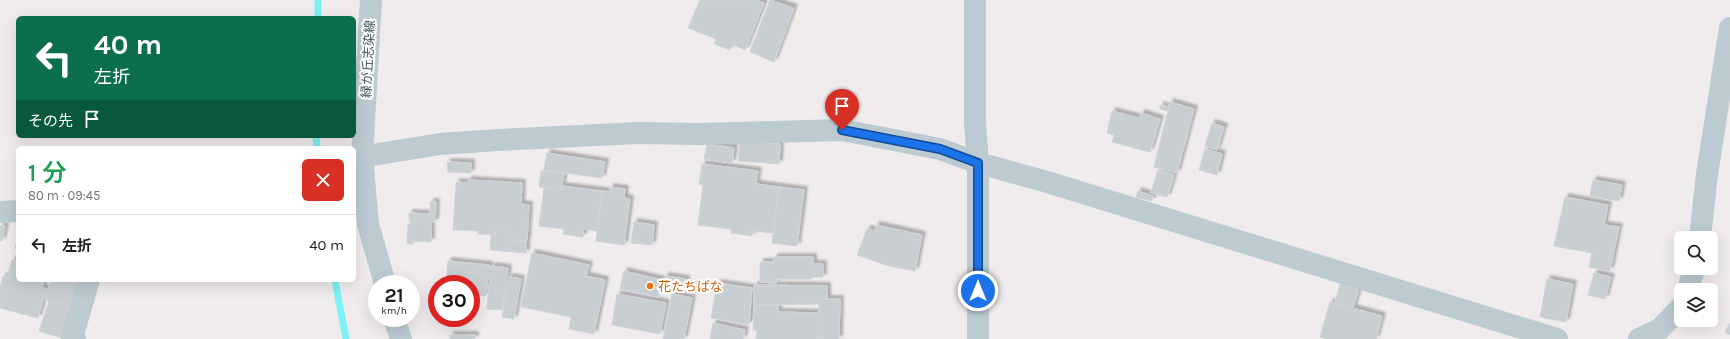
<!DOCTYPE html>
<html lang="ja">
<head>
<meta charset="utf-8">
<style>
	body { margin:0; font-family:Karla,"Noto Sans JP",sans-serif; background:#f2f2f2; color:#202124; height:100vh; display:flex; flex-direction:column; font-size:15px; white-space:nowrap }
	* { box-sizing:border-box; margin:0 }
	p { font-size:13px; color:#757577 }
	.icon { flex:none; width:22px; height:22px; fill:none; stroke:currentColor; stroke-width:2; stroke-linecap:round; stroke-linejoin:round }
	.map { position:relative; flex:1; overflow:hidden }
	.details { position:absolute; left:16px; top:146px; width:340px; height:136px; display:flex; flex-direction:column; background:#fff; border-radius:6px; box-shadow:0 4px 16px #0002 }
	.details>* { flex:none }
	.hud { position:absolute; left:16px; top:16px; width:340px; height:122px; border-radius:6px; box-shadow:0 4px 16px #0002; background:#0b6e4f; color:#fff; overflow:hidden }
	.fabs { position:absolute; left:1674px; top:231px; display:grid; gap:8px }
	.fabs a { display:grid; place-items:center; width:44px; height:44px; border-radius:6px; background:#fff; box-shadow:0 4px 16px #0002; font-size:20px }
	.speed { position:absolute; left:368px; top:275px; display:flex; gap:8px; font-size:20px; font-weight:700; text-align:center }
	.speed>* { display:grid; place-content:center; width:52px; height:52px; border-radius:50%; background:#fff; box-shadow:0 4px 16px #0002; line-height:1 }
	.speed small { font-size:10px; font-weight:400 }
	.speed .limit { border:6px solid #d22; background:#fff; color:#111 }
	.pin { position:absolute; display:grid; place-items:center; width:34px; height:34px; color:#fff; margin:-41px -17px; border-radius:50% 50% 50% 0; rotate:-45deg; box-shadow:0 0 4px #0007 }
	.pin .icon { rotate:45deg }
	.me { position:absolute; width:44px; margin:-22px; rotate:0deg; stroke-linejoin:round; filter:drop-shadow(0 0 3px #0008) }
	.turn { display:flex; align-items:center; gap:14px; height:84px; padding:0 12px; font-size:18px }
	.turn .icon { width:52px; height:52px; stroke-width:2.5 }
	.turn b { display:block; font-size:28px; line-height:34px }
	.then { display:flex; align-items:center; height:38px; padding:0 12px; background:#0003; gap:8px; font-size:15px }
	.round { display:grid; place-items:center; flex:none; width:42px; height:42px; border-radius:6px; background:#f2f2f2 }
	.overview { display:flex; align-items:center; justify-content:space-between; height:68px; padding:0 12px }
	h1 { font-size:24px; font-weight:600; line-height:30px; color:#1e9e55 }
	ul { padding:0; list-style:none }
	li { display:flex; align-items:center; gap:12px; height:60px; padding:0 12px; border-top:1px solid #e0e0e0 }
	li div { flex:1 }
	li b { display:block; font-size:15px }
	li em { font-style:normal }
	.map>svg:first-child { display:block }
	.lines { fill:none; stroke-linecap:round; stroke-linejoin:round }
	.stream { stroke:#7df1f5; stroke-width:7 }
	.building { fill:#c8ced2; stroke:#d0d4d9; filter:url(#shadow) }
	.minor { stroke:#bbcbd1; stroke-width:22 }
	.route-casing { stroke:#114b97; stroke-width:10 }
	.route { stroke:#1a73e8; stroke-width:7 }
	.food-dot { fill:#e8710a; stroke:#fff; stroke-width:1.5 }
	.labels { text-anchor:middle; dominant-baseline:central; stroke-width:4; stroke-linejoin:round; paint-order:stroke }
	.street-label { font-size:13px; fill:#43555c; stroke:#fff }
	.food-label { font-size:13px; fill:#c56008; stroke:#fff; text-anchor:start }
</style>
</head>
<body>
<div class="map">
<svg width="1730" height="339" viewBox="0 0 1730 339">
	<defs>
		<filter id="shadow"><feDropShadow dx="3.5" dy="-3.5" stdDeviation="1" flood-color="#0004"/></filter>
	</defs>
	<rect width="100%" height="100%" fill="#f0eced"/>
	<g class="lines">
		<!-- stream -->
		<path class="stream" d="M318,18V0
			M316,136L317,148
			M335,280L346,339"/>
	</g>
	<!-- building -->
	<path class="building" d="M700,0H757L764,3L745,50L732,44L730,50L714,44L716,39L688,28Z
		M770,0L794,8L774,62L750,52Z
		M1170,102L1194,109L1177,173L1154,167Z
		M1160,105L1168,108V111L1160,109Z
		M1112,111L1139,118L1141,113L1160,119L1150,152L1112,142L1114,135L1107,133Z
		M1212,123L1224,127L1217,150L1205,146Z
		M740,141L780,144L779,164L738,161Z
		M707,144L734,148L732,163L704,159Z
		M1205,149L1222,154L1217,175L1199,170Z
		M547,153L605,162L602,178L544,170Z
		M447,162L471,163V173L448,172Z
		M702,164L758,171L756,184L779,187L773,233L752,231V236L731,233V229L698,225L703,185L699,184Z
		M1158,170L1174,175L1167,197L1151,193Z
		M541,171L564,173L561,190L539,187Z
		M468,180L522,183L521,204L529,205L527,241L509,240L510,230L496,229L495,235L478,234L479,231L453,230L456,182L468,183Z
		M1593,180L1622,185L1619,201L1590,196Z
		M562,186L602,191L597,231L583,229V237L563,234L564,229L539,226L544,188L561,190Z
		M610,187L625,189L624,198L630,199L624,245L596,241L602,191L610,192Z
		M779,187L804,190L797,246L772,243Z
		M1138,191L1153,196L1152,201L1136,197Z
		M1565,197L1608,205L1604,225L1619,227L1610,271L1589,267L1592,253L1554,246Z
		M430,202H436L435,222H430Z
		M409,213L429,214L428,222L409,221Z
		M414,221L431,222V242L413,241Z
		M634,222L654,225L652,245L631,243Z
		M408,224H414L413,244H407Z
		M876,225L922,235L915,271L889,266L857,255L867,229L875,231Z
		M0,226H5L2,241H0Z
		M496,229L510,230L509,240L526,241V253L490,250L491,235H495Z
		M18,238V249L15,248Z
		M532,253L589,265L586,276L605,280L594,334L569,329L571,317L521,307Z
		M774,257H813V264H823V277H812V279H776V283L760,282V262H774Z
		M12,260L18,261V280H44L42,287L46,289L38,318L0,308V287L3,276L7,278Z
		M448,261L489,265L486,296L471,294V284H446Z
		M491,266L508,268L502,310L487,309Z
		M624,271L662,280L658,297L620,289Z
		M1594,273L1611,277L1605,299L1588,295Z
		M665,276L686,279V285L696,286L695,293L663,289Z
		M509,277L521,279L514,319L502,317Z
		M1547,279L1573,284L1566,322L1540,317Z
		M51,280H81L62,338L39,331L49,301L45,300Z
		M717,283L752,288L749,325L711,318Z
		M1340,283L1359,288L1353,308L1335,303Z
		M754,285L827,286V299H819V304L754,305Z
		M617,294L666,303L660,334L612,325Z
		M672,294L692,298L684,339H663Z
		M819,299H840L839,339H818Z
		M1330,302L1382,316L1376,339H1327L1320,337Z
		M754,305H778V312L819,313L818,339H756L757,330H753Z
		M713,323L745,330L743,339H710Z
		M1730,323V335L1725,332Z
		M450,335H475V339H450Z"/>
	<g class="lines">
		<!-- minor -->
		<path class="minor" d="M371,0L362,156L368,224L385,284
			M975,0V123L978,163V339
			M354,158L440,144L498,140L637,133L698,134L842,130L940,149L978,163L1044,181L1557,339
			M0,212L18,211
			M1700,238L1707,174L1730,28
			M1688,290L1694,268
			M394,318L401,339
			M75,339L72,338L89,280
			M1639,339L1660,329L1681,307"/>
	</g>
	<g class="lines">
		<!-- route casing -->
		<g class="route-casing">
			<path id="route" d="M842,130L940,149L978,163V291"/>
		</g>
		<!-- route -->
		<use href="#route" class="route"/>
	</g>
	<!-- markers -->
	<circle class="food-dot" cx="650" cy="286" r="4"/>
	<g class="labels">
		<!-- street labels -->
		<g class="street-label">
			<text transform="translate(368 59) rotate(-87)">緑が丘志染線</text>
		</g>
		<!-- food labels -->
		<g class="food-label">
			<text x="658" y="286">花たちばな</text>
		</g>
	</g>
</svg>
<div class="fabs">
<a><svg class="icon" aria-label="search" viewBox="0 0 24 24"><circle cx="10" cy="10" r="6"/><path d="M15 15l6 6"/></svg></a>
<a><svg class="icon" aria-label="layers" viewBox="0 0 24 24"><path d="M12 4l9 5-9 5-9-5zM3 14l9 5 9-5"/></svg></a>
</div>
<div class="speed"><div>21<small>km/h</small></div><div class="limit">30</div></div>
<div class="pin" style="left:842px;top:130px;background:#d93025"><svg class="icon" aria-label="arrive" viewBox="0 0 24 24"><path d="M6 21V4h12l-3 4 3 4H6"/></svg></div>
<svg class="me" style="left:978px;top:291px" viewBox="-20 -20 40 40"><circle r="17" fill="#1a73e8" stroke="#fff" stroke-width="3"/><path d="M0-11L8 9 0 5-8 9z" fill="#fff"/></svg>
<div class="hud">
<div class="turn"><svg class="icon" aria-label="left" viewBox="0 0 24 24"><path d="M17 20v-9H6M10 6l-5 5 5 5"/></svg><div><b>40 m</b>左折</div></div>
<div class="then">その先<svg class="icon" aria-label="arrive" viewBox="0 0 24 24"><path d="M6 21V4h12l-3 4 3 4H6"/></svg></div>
</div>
<section class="details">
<div class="overview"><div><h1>1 分</h1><p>80 m · 09:45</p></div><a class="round" style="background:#d93025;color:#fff"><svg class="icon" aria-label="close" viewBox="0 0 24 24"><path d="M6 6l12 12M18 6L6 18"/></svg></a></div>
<ul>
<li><svg class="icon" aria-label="left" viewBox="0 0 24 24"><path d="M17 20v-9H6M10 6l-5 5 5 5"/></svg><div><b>左折</b></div><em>40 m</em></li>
</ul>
</section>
</div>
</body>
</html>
